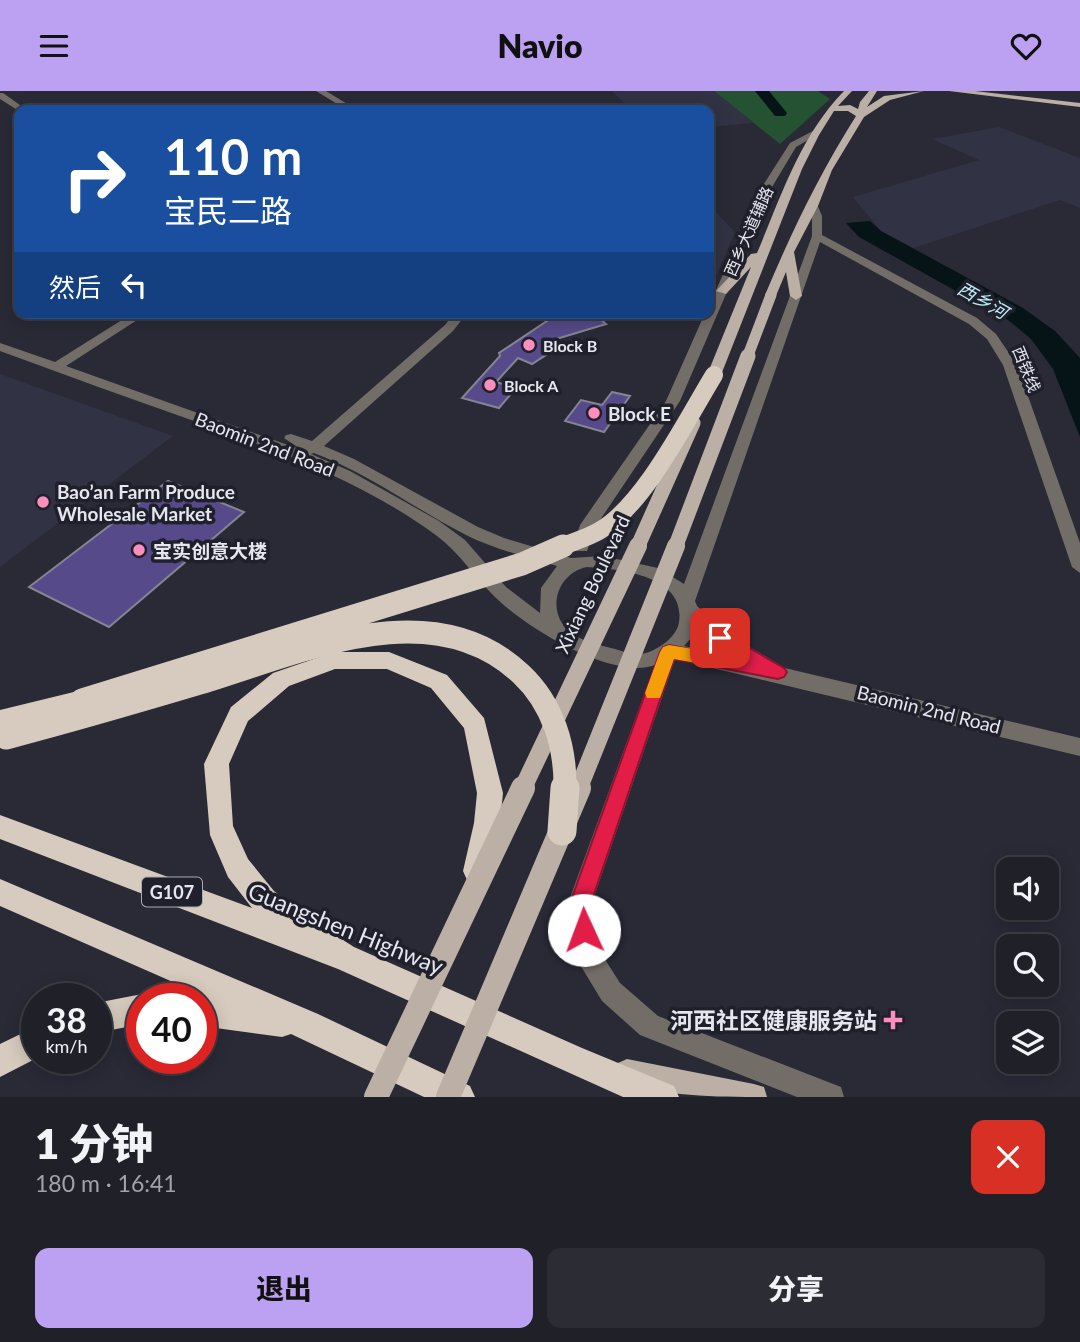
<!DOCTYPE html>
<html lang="zh">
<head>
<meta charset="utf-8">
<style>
	body { margin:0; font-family:Lato,"Noto Sans SC",sans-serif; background:#2c2d34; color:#f1f3f6; height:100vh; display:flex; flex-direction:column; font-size:26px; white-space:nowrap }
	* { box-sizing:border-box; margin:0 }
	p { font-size:23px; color:#a1a3a8 }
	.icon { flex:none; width:38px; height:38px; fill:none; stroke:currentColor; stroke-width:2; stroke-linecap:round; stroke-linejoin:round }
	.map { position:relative; height:1006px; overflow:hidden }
	.sheet { display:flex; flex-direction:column; background:#1f2028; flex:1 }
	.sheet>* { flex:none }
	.banner { position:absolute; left:14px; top:14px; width:700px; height:214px; border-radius:14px; box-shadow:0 4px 18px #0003,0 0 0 2px #3c3e45; background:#1a4fa0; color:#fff; overflow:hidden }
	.fabs { position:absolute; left:996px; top:766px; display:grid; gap:14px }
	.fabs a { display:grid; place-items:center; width:63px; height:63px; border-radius:14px; background:#1f2028; box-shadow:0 4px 18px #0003,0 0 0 2px #3c3e45; font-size:35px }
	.speed { position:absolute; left:21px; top:892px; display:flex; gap:14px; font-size:35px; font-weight:700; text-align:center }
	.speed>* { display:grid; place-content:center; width:91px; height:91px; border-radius:50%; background:#1f2028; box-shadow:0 4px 18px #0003,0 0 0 2px #3c3e45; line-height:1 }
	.speed small { font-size:18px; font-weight:400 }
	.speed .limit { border:10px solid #d22; background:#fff; color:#111 }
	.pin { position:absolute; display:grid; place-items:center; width:60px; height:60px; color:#fff; margin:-30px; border-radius:14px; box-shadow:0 4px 10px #0006 }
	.me { position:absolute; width:77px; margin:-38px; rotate:358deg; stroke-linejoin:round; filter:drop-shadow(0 0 5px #0008) }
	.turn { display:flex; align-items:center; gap:24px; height:147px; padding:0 35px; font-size:32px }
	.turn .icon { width:91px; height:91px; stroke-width:2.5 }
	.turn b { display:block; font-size:49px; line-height:60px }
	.then { display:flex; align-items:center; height:66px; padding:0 35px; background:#0003; gap:14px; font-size:26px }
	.round { display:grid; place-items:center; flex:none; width:74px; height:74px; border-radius:14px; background:#2c2d34 }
	.summary { display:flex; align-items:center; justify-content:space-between; height:119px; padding:0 35px }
	h1 { font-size:42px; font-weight:800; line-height:52px }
	.button { display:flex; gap:14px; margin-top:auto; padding:14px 35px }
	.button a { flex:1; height:80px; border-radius:14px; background:#bca0f2; color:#111; font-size:28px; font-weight:800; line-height:80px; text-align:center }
	.button a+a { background:#2c2d34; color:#f1f3f6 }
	header { display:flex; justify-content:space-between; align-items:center; height:91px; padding:0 35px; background:#bca0f2; color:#111; font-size:32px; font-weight:800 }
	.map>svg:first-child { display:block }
	.built { fill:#313244 }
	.green { fill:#255232 }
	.water { fill:#061417 }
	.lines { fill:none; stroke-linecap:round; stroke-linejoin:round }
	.river { fill:#061417; fill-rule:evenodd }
	.building { fill:#574a8a; stroke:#858492; stroke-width:2 }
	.minor { fill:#736d68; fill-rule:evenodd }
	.major { fill:#bbafa6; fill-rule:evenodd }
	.highway { fill:#d7cabe; fill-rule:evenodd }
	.major-bridge-far3 { stroke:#bbafa6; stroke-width:11 }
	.major-bridge-far2 { stroke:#bbafa6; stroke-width:15 }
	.major-bridge-far1 { stroke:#bbafa6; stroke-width:18 }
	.major-bridge { stroke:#bbafa6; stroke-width:24 }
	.highway-bridge-far2 { stroke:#d7cabe; stroke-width:18 }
	.highway-bridge-far1 { stroke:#d7cabe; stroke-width:23 }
	.highway-bridge { stroke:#d7cabe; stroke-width:29 }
	.route { fill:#e11d48; stroke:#92132f; stroke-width:2 }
	.slow { fill:#f59e0b }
	.poi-dot { fill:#fe8ebd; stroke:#1f202c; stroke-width:2.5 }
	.labels { text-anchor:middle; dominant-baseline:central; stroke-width:7; stroke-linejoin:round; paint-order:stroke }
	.far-street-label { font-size:16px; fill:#e5e6ee; stroke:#1f202c }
	.far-poi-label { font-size:16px; font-weight:bold; fill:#e5e6ee; stroke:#1f202c; text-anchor:start }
	.far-water-label { font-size:18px; font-style:italic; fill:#bdeef9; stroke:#1f202c }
	.shield { fill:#1f202c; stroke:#aaabb4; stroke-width:2 }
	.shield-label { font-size:18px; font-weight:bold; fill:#e5e6ee }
	.poi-label { font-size:19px; font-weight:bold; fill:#e5e6ee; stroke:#1f202c; text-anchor:start }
	.street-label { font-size:19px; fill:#e5e6ee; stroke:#1f202c }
	.near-street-label { font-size:23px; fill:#e5e6ee; stroke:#1f202c }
	.near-poi-label { font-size:23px; font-weight:bold; fill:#e5e6ee; stroke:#1f202c; text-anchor:end }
</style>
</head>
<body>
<header><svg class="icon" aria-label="menu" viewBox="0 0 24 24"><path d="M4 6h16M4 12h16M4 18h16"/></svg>Navio<svg class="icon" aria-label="heart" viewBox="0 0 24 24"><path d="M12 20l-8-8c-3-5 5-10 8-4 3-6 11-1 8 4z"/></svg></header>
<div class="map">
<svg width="1080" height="1006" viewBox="0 0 1080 1006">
	<rect width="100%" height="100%" fill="#292a36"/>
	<!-- built -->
	<path class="built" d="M612,0H714L753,32L709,36V19H631Z
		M999,36L1080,67V117L1060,109L913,157L881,140L853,106L979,69L932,48Z
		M709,114L735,141L714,190H709Z
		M0,283L173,345L0,476Z"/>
	<!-- green -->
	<path class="green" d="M714,0H818L830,8L780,53Z"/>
	<!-- water -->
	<path class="water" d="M870,130L881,140L1023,217L1055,240L1080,267V346L1053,278L1031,248L1008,229L859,146L846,132Z"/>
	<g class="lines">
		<!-- river -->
		<path class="river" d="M755,0H769L787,22L785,25H775Z"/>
	</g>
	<!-- building -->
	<path class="building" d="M567,222H593L606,233L543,252L555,258L532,273L518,267L496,291L516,297L499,317L462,307L500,265L499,262L553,226Z
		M612,301L630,305L604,341L565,330L581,309L602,314Z
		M168,390L244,421L109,536L29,496Z"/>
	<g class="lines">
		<!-- minor -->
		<path class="minor" d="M316,0H326L357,19H347Z
			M0,2H3L27,19L19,20L0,8Z
			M813,40L820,42L796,56L772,96L680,310L596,435L587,460H575L573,456L580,434L666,310L705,222H709V215L762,96L790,52Z
			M813,112L817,113L822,125V144L977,227L996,243L1017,274L1080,452V482L1072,476L1003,274L987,248L969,233L820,151L695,510L697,515L726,542L770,568L772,574L1080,647V665L675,568L591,815L599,859L620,892L658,925L841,996L844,1006H797L640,944L602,910L579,872L567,815L655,574C612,590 525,536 495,506C474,486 460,462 437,445C364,391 279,360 194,330C129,307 65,284 0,260V252L55,271L133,222H148L66,275L302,359L284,347L286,344L291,343L312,350L445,234L454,222H467L453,240L324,355L354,368L478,436L504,447L571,467L603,465L658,477L684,493L812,145V125L808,115ZM314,362C368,382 415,418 466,444C494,458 527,466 557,475L541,497L540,522L506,496L465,449L439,430L350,380L311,363ZM587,476C621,478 686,485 679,531C677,546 659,558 646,562C635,565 625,561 615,558C599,554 583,551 570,541C545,520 557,482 587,476ZM697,536L714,552L737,566L684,555L693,545Z"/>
		<!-- major -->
		<path class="major" d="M844,0H852L838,15L850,14L858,18L860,11L869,0H877L867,16L884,5L924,0L890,9L864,26L832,79L818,115L794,161L802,205L796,209L790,205L786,181L775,207H767L765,204C791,142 820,82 856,25L848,20H834L819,44L802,78L721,284L719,287H709L707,284L751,176L726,203L716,200L751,163L757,162C781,106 800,45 844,0Z
			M949,0H975L1080,12V16Z
			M627,968L754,993L764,996L767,1006C718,1006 664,1006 618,990L614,981L618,972Z"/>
		<!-- highway -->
		<path class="highway" d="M334,561H389L447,584L484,627L503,702L499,741L487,789L477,793L467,789L463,780L474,732L477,702L464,637L431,597L387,578H335L289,595L248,630L229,673L233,735L248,768L274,800L307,826L354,856L582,957L674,995L679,1006H623L338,878L0,748V724L252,817L228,786L210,744L204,673L231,616L273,582Z
			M82,599L90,602L94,609L90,616L0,639V619Z
			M0,788L318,923L470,995L475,1006H424L291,943L282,946L201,935V908H193L207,906L0,815Z
			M142,903L153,908H142V933L96,942V912Z
			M37,935V967L0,986V953Z"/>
		<!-- major-bridge-far3 -->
		<path class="major-bridge-far3" d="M747,267L771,204"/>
		<!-- major-bridge-far2 -->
		<path class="major-bridge-far2" d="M637,457L693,332
			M675,457L748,265"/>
		<!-- major-bridge-far1 -->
		<path class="major-bridge-far1" d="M522,699L638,455
			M578,699L676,455"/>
		<!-- major-bridge -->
		<path class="major-bridge" d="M376,1006L523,697
			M448,1006L579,697"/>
		<!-- highway-bridge-far2 -->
		<path class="highway-bridge-far2" d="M559,457C572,451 587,447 599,440C644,415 687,328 714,284"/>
		<!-- highway-bridge-far1 -->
		<path class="highway-bridge-far1" d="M82,609L522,473L563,455
			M6,647C71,630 136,611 200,592C300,562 432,499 521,583C553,613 566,656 565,699"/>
		<!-- highway-bridge -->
		<path class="highway-bridge" d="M562,740L565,697"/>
	</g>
	<!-- route -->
	<path class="route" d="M720,540L784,577L787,581L784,586L778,588L674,568L590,815L595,839L591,847L584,850L576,847L569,815L660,561L663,556L669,554L741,568L714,551L712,547Z"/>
	<!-- slow -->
	<path class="slow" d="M669,554L718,562L724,564L727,569L724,574L718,576L674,568L660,607H647L645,602L660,561L663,556Z"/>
	<!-- markers -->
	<g class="poi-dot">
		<circle cx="529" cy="254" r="7"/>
		<circle cx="490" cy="294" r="7"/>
		<circle cx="594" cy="322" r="7"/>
		<circle cx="43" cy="411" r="7"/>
		<circle cx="139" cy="459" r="7"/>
		<path d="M889.5 918.5h7v7h7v7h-7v7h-7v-7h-7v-7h7z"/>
	</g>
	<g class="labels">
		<!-- far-street labels -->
		<g class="far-street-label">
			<text transform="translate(748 140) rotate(-66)">西乡大道辅路</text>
			<text transform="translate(1027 278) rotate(68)">西铁线</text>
		</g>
		<!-- far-poi labels -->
		<g class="far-poi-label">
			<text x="543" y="254">Block B</text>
			<text x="504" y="294">Block A</text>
		</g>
		<!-- far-water labels -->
		<g class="far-water-label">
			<text transform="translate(983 209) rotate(30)">西乡河</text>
		</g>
		<!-- shield labels -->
		<rect class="shield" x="142" y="786.5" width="60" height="29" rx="5"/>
		<g class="shield-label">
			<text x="172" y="801">G107</text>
		</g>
		<!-- poi labels -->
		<g class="poi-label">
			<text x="608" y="322">Block E</text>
			<text x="57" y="400">Bao’an Farm Produce<tspan x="57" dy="22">Wholesale Market</tspan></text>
			<text x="153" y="459">宝实创意大楼</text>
		</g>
		<!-- street labels -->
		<g class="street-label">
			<text transform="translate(265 353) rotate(21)">Baomin 2nd Road</text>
			<text transform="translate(592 493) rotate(-65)">Xixiang Boulevard</text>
			<text transform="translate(929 618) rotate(14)">Baomin 2nd Road</text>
		</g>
		<!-- near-street labels -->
		<g class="near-street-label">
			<text transform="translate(346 837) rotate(22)">Guangshen Highway</text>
		</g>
		<!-- near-poi labels -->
		<g class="near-poi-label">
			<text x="877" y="929">河西社区健康服务站</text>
		</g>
	</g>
</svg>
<div class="fabs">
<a><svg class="icon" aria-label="sound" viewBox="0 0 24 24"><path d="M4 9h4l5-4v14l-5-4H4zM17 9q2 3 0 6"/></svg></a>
<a><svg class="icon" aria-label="search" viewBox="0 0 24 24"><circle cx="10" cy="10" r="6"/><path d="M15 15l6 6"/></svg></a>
<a><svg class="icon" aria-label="layers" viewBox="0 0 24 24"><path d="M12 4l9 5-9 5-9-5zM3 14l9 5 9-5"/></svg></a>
</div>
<div class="speed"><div>38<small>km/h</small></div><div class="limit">40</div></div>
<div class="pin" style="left:720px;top:547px;background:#d93025"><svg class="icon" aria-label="arrive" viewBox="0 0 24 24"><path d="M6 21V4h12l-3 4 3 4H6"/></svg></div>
<svg class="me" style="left:584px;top:839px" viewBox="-20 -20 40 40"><circle r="19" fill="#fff"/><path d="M0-13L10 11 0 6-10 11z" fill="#e11d48"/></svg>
<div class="banner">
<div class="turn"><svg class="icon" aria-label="right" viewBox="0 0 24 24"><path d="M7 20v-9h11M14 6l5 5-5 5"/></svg><div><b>110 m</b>宝民二路</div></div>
<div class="then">然后<svg class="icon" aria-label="left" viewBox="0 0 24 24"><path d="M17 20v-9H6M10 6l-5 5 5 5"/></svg></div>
</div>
</div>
<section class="sheet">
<div class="summary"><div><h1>1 分钟</h1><p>180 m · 16:41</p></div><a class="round" style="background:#d93025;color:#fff"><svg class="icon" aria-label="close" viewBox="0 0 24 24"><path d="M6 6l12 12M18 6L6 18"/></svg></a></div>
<div class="button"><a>退出</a><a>分享</a></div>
</section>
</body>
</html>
